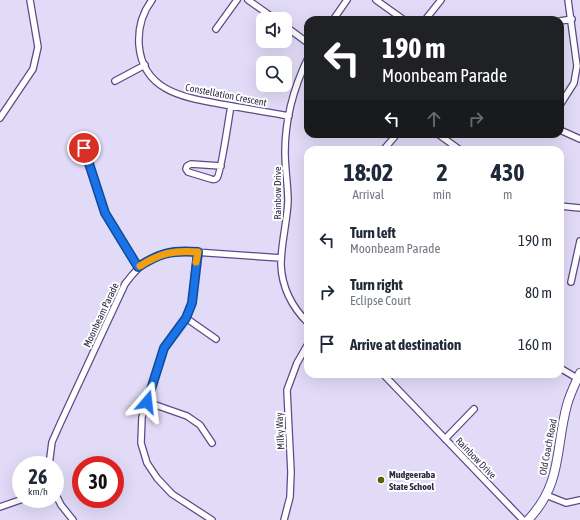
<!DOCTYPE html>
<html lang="en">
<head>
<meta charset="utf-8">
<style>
	body { margin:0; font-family:"Asap Condensed",sans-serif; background:#f2f2f3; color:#1f2937; height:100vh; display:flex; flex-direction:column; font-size:15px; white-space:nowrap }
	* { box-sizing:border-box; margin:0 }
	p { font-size:13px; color:#747a83 }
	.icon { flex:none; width:22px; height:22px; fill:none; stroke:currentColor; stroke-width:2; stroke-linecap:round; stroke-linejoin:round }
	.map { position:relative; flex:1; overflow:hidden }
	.details { position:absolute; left:304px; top:146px; width:260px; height:232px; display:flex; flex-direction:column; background:#fff; border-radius:12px; box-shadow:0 4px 16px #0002 }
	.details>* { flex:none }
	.hud { position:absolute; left:304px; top:16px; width:260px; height:122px; border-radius:12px; box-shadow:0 4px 16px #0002; background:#202124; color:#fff; overflow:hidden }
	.fabs { position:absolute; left:256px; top:12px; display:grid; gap:8px }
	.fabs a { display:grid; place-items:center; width:36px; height:36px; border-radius:8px; background:#fff; box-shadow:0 4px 16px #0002; font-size:20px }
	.speed { position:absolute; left:12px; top:456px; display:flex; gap:8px; font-size:20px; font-weight:700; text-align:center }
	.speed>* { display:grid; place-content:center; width:52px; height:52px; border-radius:50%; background:#fff; box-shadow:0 4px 16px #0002; line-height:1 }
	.speed small { font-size:10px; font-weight:400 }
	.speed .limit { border:6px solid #d22; background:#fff; color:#111 }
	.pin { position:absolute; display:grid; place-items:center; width:34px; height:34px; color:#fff; margin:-17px; border:2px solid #fff; border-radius:50%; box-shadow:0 1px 4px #0007 }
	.me { position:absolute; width:44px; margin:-22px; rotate:17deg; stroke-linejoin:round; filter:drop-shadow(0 0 3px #0008) }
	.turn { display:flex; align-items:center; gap:14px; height:84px; padding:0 12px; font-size:18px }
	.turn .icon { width:52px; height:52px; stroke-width:2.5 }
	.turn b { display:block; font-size:28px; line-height:34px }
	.lanes { display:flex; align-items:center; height:38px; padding:0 12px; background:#0003; justify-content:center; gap:20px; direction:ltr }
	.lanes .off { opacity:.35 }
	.eta { display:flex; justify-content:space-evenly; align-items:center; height:68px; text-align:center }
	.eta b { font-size:24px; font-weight:700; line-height:28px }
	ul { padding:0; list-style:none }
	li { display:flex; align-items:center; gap:12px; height:52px; padding:0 12px }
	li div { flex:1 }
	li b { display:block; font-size:15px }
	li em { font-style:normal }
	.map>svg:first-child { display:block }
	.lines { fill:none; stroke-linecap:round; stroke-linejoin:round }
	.street-casing { stroke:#5c4a88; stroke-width:8 }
	.secondary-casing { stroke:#5c4a88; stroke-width:10 }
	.street { stroke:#fff; stroke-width:5.5 }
	.secondary { stroke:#fff; stroke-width:8 }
	.route-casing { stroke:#114b97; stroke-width:10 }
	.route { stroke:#1a73e8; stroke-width:7 }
	.slow { stroke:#f59e0b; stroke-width:7 }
	.poi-dot { fill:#596100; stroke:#fff; stroke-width:1.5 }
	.labels { text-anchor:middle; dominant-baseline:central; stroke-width:4; stroke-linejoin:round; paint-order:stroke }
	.street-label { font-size:10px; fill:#2f2844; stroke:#fff }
	.poi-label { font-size:10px; font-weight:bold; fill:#2f2844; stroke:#fff; text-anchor:start }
</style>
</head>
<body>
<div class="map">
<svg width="580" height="520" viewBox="0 0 580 520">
	<rect width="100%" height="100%" fill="#e2dbf8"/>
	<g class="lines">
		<!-- street casing -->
		<g class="street-casing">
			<path id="street" d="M152,0C142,13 138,29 139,45C143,94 189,98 226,105C247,109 268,112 289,116
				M248,0L275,19
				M376,0L404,20
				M333,20L347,0
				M425,20L441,0
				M560,21L572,19
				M285,26L308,43
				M216,29L237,0
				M308,58C294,87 285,120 285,152C285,169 288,185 288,201C287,223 281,243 281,265C282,287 292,307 308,323
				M115,81L145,65
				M560,105L574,83L577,66L568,0
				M0,118L33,69L38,47L30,0
				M560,130L580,139
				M438,134L460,150
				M84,148L105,213L138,267
				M385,148L397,134
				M221,166L191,164L187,166L186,169L188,172L211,179C214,180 215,180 217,178C221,174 229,115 231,106
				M560,206L580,208
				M197,252L192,303L186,318L164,348L142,417L141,443L147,463L157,478L172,494L212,520
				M571,282L580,241
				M186,318L216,339
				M560,368L580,380
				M383,374L523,520
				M147,402L187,416L200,425L212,443
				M445,439L474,409
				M49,465L52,442L60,424L125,284C142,261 152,255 180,251L281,258
				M55,493L61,505L73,520
				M546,495L566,503L580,500
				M0,507L23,499
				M284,520L290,497L291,472L287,390L297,363L308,344"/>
		</g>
		<!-- secondary casing -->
		<g class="secondary-casing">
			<path id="secondary" d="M528,520C563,483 555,449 567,405C570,394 575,384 580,373"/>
		</g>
		<!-- street -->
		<use href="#street" class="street"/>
		<!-- secondary -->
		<use href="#secondary" class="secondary"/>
	</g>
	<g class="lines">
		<!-- route casing -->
		<g class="route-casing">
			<path id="route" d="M84,148L105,213L138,267C160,253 171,250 198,252L192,303L186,318L164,348L147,402"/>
		</g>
		<!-- route -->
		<use href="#route" class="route"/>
		<!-- slow -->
		<path class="slow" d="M140,266C160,253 174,250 198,252L196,262"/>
	</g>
	<!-- markers -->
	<circle class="poi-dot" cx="381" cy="480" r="4"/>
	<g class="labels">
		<!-- street labels -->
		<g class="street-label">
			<text transform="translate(226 95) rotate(11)">Constellation Crescent</text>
			<text transform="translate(277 193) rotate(-90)">Rainbow Drive</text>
			<text transform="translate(101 315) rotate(-65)">Moonbeam Parade</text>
			<text transform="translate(280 431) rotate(-93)">Milky Way</text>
			<text transform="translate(548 447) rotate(-79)">Old Coach Road</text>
			<text transform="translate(476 458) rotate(46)">Rainbow Drive</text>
		</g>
		<!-- poi labels -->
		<g class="poi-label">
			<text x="389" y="474">Mudgeeraba<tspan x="389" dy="12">State School</tspan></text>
		</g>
	</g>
</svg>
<div class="fabs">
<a><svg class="icon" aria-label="sound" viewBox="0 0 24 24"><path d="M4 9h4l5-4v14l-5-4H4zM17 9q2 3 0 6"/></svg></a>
<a><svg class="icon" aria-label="search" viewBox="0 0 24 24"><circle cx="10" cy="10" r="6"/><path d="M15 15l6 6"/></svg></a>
</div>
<div class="speed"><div>26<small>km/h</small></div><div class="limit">30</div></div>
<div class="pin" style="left:84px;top:148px;background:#d93025"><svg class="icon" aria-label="arrive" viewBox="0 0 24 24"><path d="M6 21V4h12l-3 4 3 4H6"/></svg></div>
<svg class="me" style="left:147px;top:402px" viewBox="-20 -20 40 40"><path d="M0-17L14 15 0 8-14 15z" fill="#1a73e8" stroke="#fff" stroke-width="4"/></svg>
<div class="hud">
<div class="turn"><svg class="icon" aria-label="left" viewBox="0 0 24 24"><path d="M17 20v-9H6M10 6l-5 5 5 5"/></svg><div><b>190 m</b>Moonbeam Parade</div></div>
<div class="lanes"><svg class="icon" aria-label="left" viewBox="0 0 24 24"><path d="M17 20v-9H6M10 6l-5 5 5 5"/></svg><svg class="icon off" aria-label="ahead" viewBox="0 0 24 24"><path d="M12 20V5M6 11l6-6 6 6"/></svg><svg class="icon off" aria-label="right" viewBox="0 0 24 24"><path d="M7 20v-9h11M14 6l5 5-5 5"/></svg></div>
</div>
<section class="details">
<div class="eta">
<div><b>18:02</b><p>Arrival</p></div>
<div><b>2</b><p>min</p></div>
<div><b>430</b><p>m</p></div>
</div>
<ul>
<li><svg class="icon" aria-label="left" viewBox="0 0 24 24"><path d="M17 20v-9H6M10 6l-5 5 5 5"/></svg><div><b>Turn left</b><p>Moonbeam Parade</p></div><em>190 m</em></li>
<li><svg class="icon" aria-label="right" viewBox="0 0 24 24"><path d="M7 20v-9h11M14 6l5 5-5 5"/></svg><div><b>Turn right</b><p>Eclipse Court</p></div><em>80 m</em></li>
<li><svg class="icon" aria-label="arrive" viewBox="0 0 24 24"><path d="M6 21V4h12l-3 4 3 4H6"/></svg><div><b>Arrive at destination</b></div><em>160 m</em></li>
</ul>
</section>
</div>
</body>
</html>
